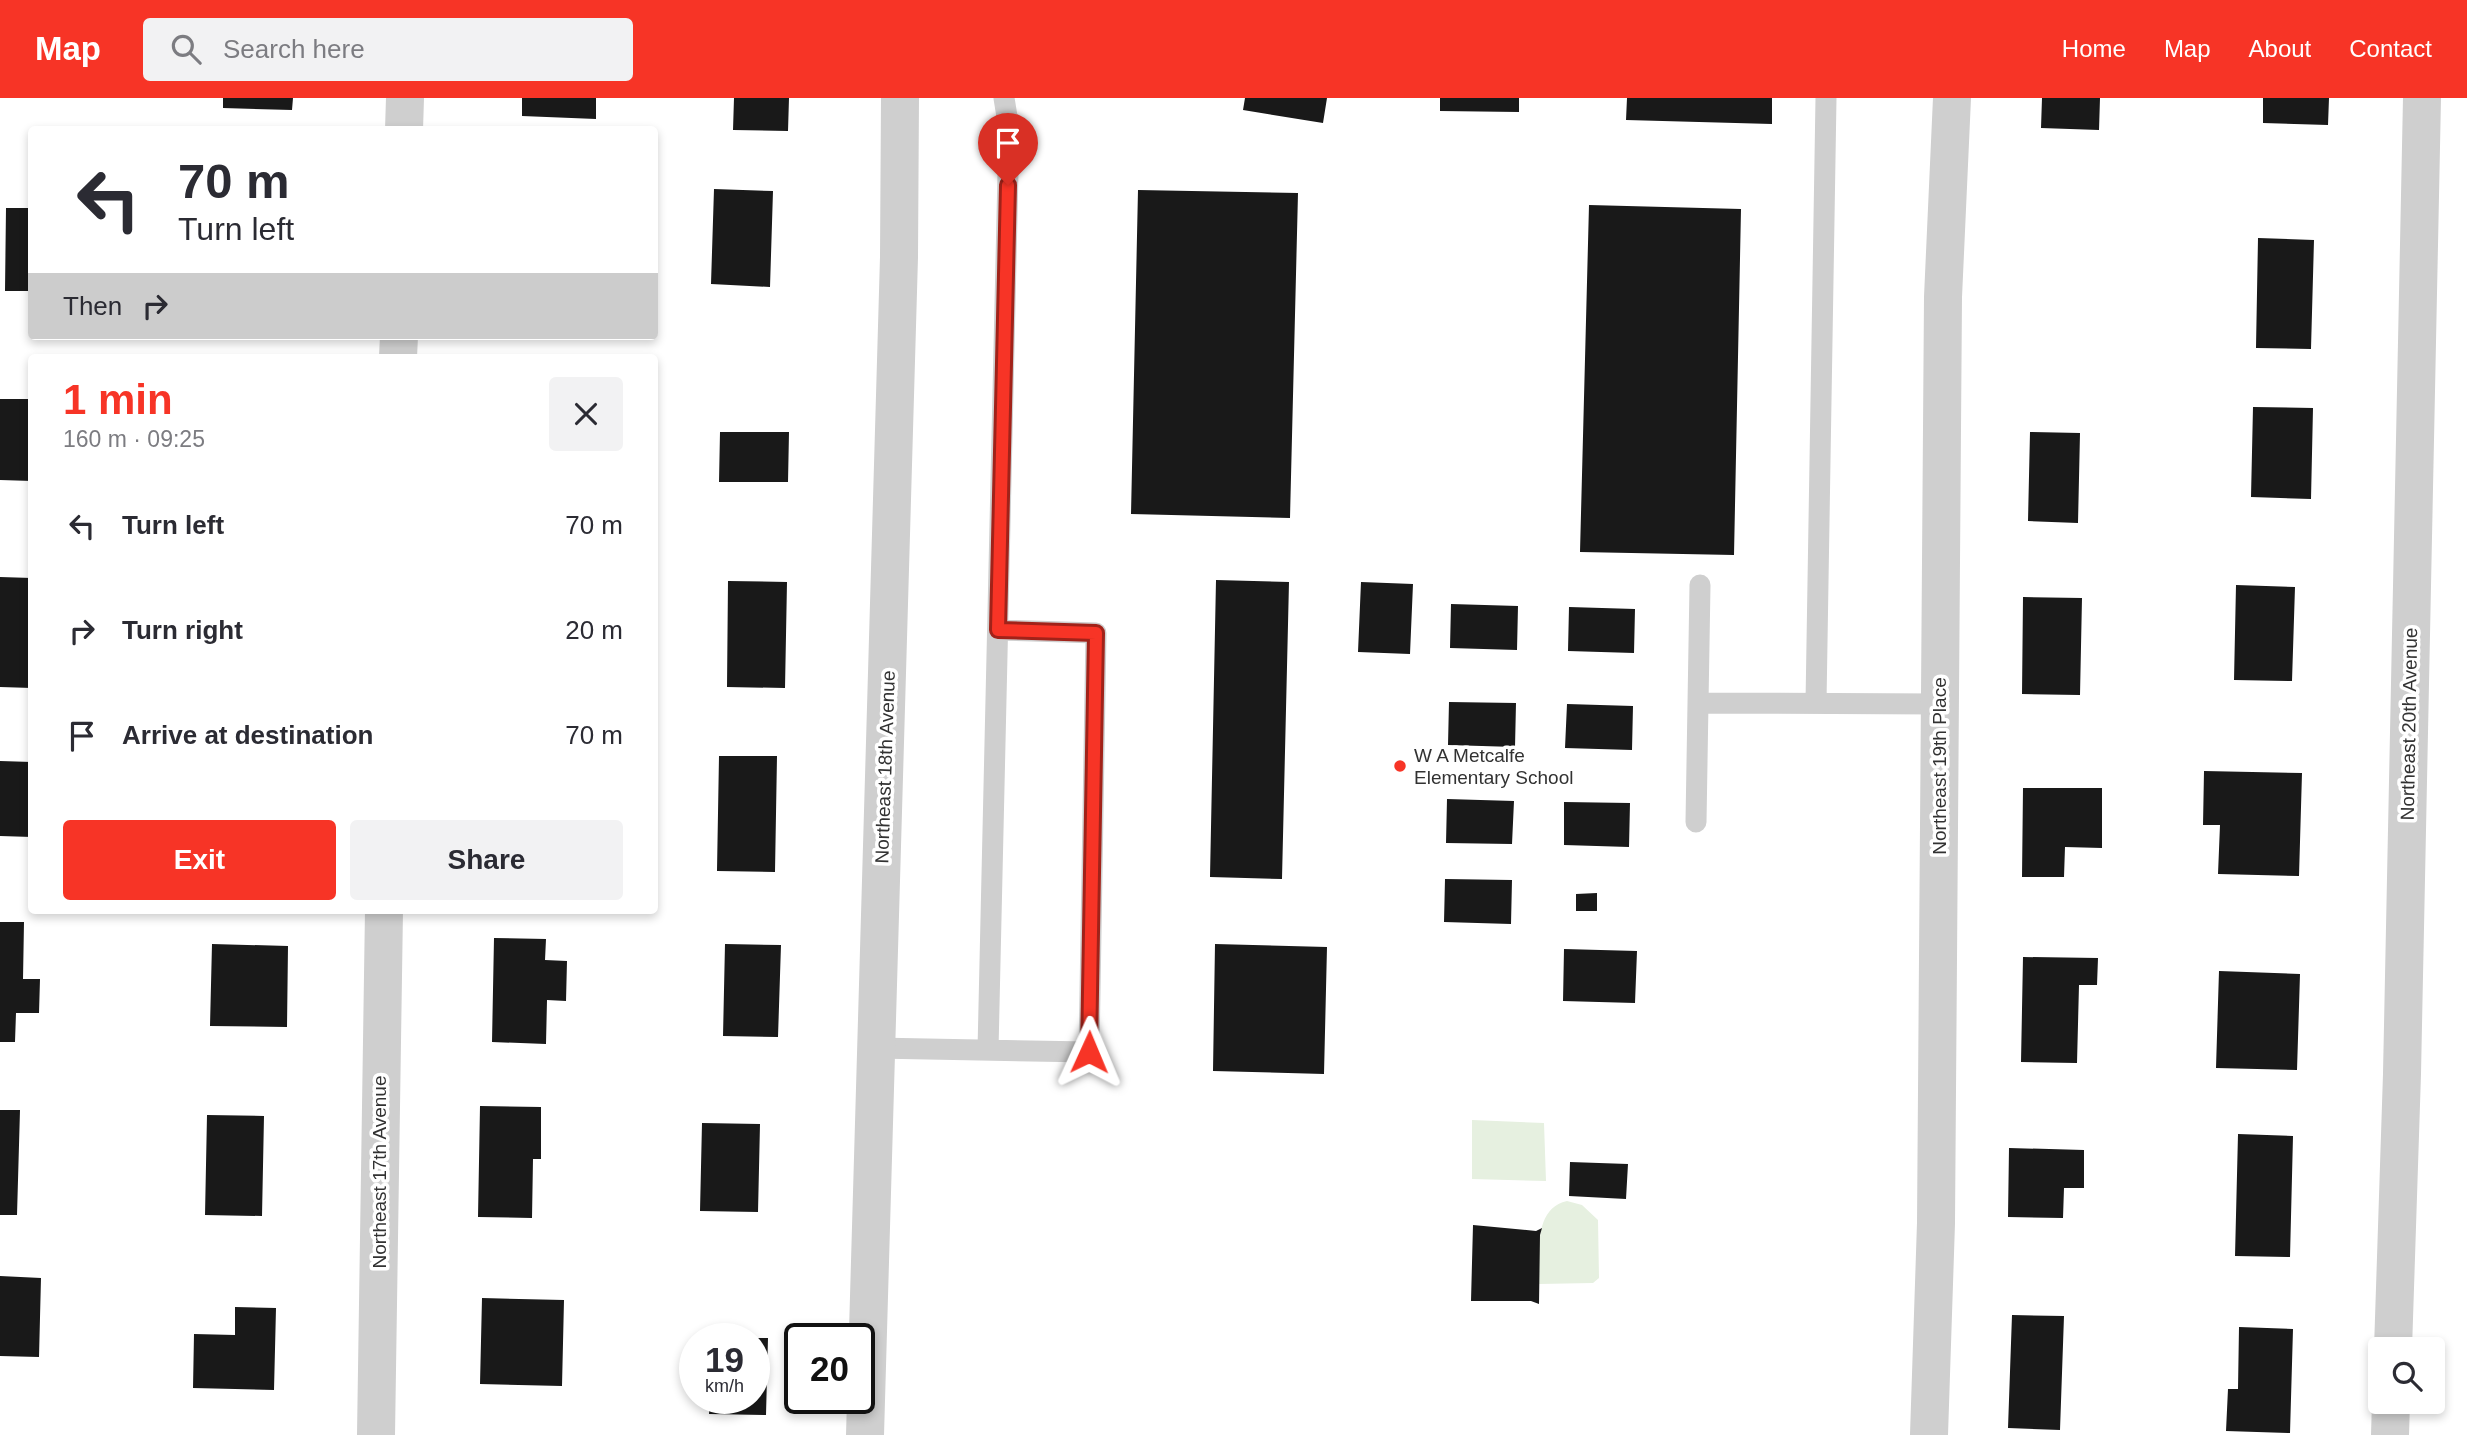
<!DOCTYPE html>
<html lang="en">
<head>
<meta charset="utf-8">
<style>
	body { margin:0; font-family:Helvetica,sans-serif; background:#f2f2f3; color:#2b2b33; height:100vh; display:flex; flex-direction:column; font-size:26px; white-space:nowrap }
	* { box-sizing:border-box; margin:0 }
	p { font-size:23px; color:#7c7c81 }
	.icon { flex:none; width:38px; height:38px; fill:none; stroke:currentColor; stroke-width:2; stroke-linecap:round; stroke-linejoin:round }
	.map { position:relative; flex:1; overflow:hidden }
	.panel { position:absolute; left:28px; top:256px; width:630px; height:560px; display:flex; flex-direction:column; background:#fff; border-radius:7px; box-shadow:0 4px 10px #0003 }
	.panel>* { flex:none }
	.top-card { position:absolute; left:28px; top:28px; width:630px; height:214px; border-radius:7px; box-shadow:0 4px 10px #0003; background:#fff; color:#2b2b33; overflow:hidden }
	.controls { position:absolute; left:2368px; top:1239px; display:grid; gap:14px }
	.controls a { display:grid; place-items:center; width:77px; height:77px; border-radius:7px; background:#fff; box-shadow:0 4px 10px #0003; font-size:35px }
	.speed { position:absolute; left:679px; top:1225px; display:flex; gap:14px; font-size:35px; font-weight:700; text-align:center }
	.speed>* { display:grid; place-content:center; width:91px; height:91px; border-radius:50%; background:#fff; box-shadow:0 4px 10px #0003; line-height:1 }
	.speed small { font-size:18px; font-weight:400 }
	.speed .limit { border:4px solid #111; border-radius:10px; background:#fff; color:#111 }
	.pin { position:absolute; display:grid; place-items:center; width:60px; height:60px; color:#fff; margin:-72px -30px; border-radius:50% 50% 50% 0; rotate:-45deg; box-shadow:0 0 7px #0007 }
	.pin .icon { rotate:45deg }
	.me { position:absolute; width:77px; margin:-38px; rotate:1deg; stroke-linejoin:round; filter:drop-shadow(0 0 5px #0008) }
	.turn { display:flex; align-items:center; gap:24px; height:147px; padding:0 35px; font-size:32px }
	.turn .icon { width:91px; height:91px; stroke-width:2.5 }
	.turn b { display:block; font-size:49px; line-height:60px }
	.then { display:flex; align-items:center; height:66px; padding:0 35px; background:#0003; gap:14px; font-size:26px }
	.round { display:grid; place-items:center; flex:none; width:74px; height:74px; border-radius:7px; background:#f2f2f3 }
	.headline { display:flex; align-items:center; justify-content:space-between; height:119px; padding:0 35px }
	h1 { font-size:42px; font-weight:600; line-height:52px; color:#f73426 }
	.action { display:flex; gap:14px; margin-top:auto; padding:14px 35px }
	.action a { flex:1; height:80px; border-radius:7px; background:#f73426; color:#fff; font-size:28px; font-weight:600; line-height:80px; text-align:center }
	.action a+a { background:#f2f2f3; color:#2b2b33 }
	ul { padding:0; list-style:none }
	li { display:flex; align-items:center; gap:21px; height:105px; padding:0 35px }
	li div { flex:1 }
	li b { display:block; font-size:26px }
	li em { font-style:normal }
	header { display:flex; align-items:center; gap:42px; box-sizing:border-box; height:98px; padding:0 35px; background:#f73426; color:#fff }
	header strong { font-size:33px }
	nav { display:flex; gap:38px; margin-inline-start:auto; font-size:24px }
	.search { width:490px; height:63px; background:#f2f2f3; display:flex; align-items:center; gap:18px; box-sizing:border-box; padding:0 24px; border-radius:7px; color:#7c7c81; font-size:26px }
	.map>svg:first-child { display:block }
	.green { fill:#e6f0e0 }
	.building { fill:#191919 }
	.lines { fill:none; stroke-linecap:round; stroke-linejoin:round }
	.service { stroke:#cfcfcf; stroke-width:21 }
	.minor { stroke:#cfcfcf; stroke-width:38 }
	.route-casing { stroke:#a12219; stroke-width:18 }
	.route { stroke:#f73426; stroke-width:12 }
	.poi-dot { fill:#f73426; stroke:#fff; stroke-width:2.5 }
	.labels { text-anchor:middle; dominant-baseline:central; stroke-width:7; stroke-linejoin:round; paint-order:stroke }
	.street-label { font-size:19px; fill:#323232; stroke:#fff }
	.poi-label { font-size:19px; fill:#323232; stroke:#fff; text-anchor:start }
</style>
</head>
<body>
<header>
<strong>Map</strong>
<div class="search"><svg class="icon" aria-label="search" viewBox="0 0 24 24"><circle cx="10" cy="10" r="6"/><path d="M15 15l6 6"/></svg>Search here</div>
<nav><a>Home</a><a>Map</a><a>About</a><a>Contact</a></nav>
</header>
<div class="map">
<svg width="2467" height="1337" viewBox="0 0 2467 1337">
	<rect width="100%" height="100%" fill="#fff"/>
	<!-- green -->
	<path class="green" d="M1472,1022L1544,1025L1546,1083L1472,1081Z
		M1567,1103L1582,1107L1598,1122L1599,1180L1593,1185L1539,1186C1540,1158 1532,1111 1567,1103Z"/>
	<!-- building -->
	<path class="building" d="M223,0H293L292,12L223,10Z
		M522,0H596V21L522,18Z
		M734,0H789L788,33L733,32Z
		M1245,0H1327L1323,25L1243,12Z
		M1440,0H1519V14L1440,13Z
		M1627,0H1772V26L1626,22Z
		M2042,0H2100L2099,32L2041,30Z
		M2263,0H2329L2328,27L2263,25Z
		M714,91L773,93L770,189L711,186Z
		M1138,92L1298,95L1290,420L1131,416Z
		M1589,107L1741,111L1734,457L1580,454Z
		M6,110H32V193H5Z
		M2258,140L2314,142L2311,251L2256,250Z
		M0,301H32V383L0,382Z
		M2253,309L2313,310L2311,401L2251,399Z
		M720,334H789L788,384H719Z
		M2030,334L2080,335L2078,425L2028,423Z
		M0,479L32,480V590L0,589Z
		M1216,482L1289,484L1282,781L1210,779Z
		M728,483L787,484L785,590L727,589Z
		M1361,484L1413,486L1410,556L1358,554Z
		M2236,487L2295,489L2292,583L2234,582Z
		M2023,499L2082,500L2080,597L2022,596Z
		M1451,506L1518,508L1517,552L1450,550Z
		M1569,509L1635,511L1634,555L1568,553Z
		M1449,604L1516,605L1515,649L1448,647Z
		M1567,606L1633,608L1632,652L1565,650Z
		M719,658H777L775,774L717,773Z
		M0,663L32,664V739L0,738Z
		M2204,673L2302,675L2299,778L2218,776L2220,727H2203Z
		M2023,690H2102V750L2065,749L2064,779H2022Z
		M1447,701L1514,703L1512,746L1446,745Z
		M1564,704L1630,705L1629,749L1564,747Z
		M1445,781L1512,782L1511,826L1444,824Z
		M1597,795V813H1576V796Z
		M0,824H24L23,881H40L39,915H16L15,944H0Z
		M494,840L546,841L545,862L567,863L566,903L547,902L546,946L492,944Z
		M212,846L288,848L287,929L210,928Z
		M725,846L781,847L778,939L723,938Z
		M1215,846L1327,849L1324,976L1213,973Z
		M1564,851L1637,853L1635,905L1563,903Z
		M2023,859L2098,860L2097,887H2079L2077,965L2021,964Z
		M2219,873L2300,876L2297,972L2216,970Z
		M480,1008L541,1009V1061H533L532,1120L478,1119Z
		M0,1012H20L17,1117H0Z
		M207,1017L264,1018L262,1118L205,1117Z
		M702,1025L760,1026L758,1114L700,1113Z
		M2238,1036L2293,1038L2290,1159L2235,1158Z
		M2009,1050L2084,1052V1090H2064L2063,1120L2008,1119Z
		M1570,1064L1628,1066L1626,1101L1569,1098Z
		M1473,1127L1536,1133L1542,1130L1540,1137L1539,1206L1531,1203H1471Z
		M0,1178L41,1180L39,1259L0,1258Z
		M482,1200L564,1202L562,1288L480,1286Z
		M235,1209L276,1210L274,1292L193,1290L194,1236L235,1237Z
		M2012,1217L2064,1218L2060,1332L2008,1330Z
		M2239,1229L2293,1231L2290,1335L2226,1333L2228,1291H2238Z
		M768,1240L766,1317L709,1316L710,1300H754V1240Z"/>
	<g class="lines">
		<!-- service -->
		<path class="service" d="M1698,605L1940,606
			M1816,605L1826,0
			M1696,724L1700,487
			M876,950L1089,954L1096,535L998,532
			M988,952L1009,31L1004,0"/>
		<!-- minor -->
		<path class="minor" d="M404,32L405,0
			M398,259L399,238
			M2393,1251L2402,976L2422,0
			M376,1337L384,812
			M865,1337L899,159L900,0
			M1929,1337L1936,1125L1943,199L1952,0
			M2390,1337L2391,1304"/>
	</g>
	<g class="lines">
		<!-- route casing -->
		<g class="route-casing">
			<path id="route" d="M1008,87L998,532L1096,535L1089,954"/>
		</g>
		<!-- route -->
		<use href="#route" class="route"/>
	</g>
	<!-- markers -->
	<circle class="poi-dot" cx="1400" cy="668" r="7"/>
	<g class="labels">
		<!-- street labels -->
		<g class="street-label">
			<text transform="translate(2409 626) rotate(-89)">Northeast 20th Avenue</text>
			<text transform="translate(1939 668) rotate(-90)">Northeast 19th Place</text>
			<text transform="translate(885 669) rotate(-88)">Northeast 18th Avenue</text>
			<text transform="translate(379 1074) rotate(-90)">Northeast 17th Avenue</text>
		</g>
		<!-- poi labels -->
		<g class="poi-label">
			<text x="1414" y="657">W A Metcalfe<tspan x="1414" dy="22">Elementary School</tspan></text>
		</g>
	</g>
</svg>
<div class="controls">
<a><svg class="icon" aria-label="search" viewBox="0 0 24 24"><circle cx="10" cy="10" r="6"/><path d="M15 15l6 6"/></svg></a>
</div>
<div class="speed"><div>19<small>km/h</small></div><div class="limit">20</div></div>
<div class="pin" style="left:1008px;top:87px;background:#d93025"><svg class="icon" aria-label="arrive" viewBox="0 0 24 24"><path d="M6 21V4h12l-3 4 3 4H6"/></svg></div>
<svg class="me" style="left:1089px;top:954px" viewBox="-20 -20 40 40"><path d="M0-17L14 15 0 8-14 15z" fill="#f73426" stroke="#fff" stroke-width="4"/></svg>
<div class="top-card">
<div class="turn"><svg class="icon" aria-label="left" viewBox="0 0 24 24"><path d="M17 20v-9H6M10 6l-5 5 5 5"/></svg><div><b>70 m</b>Turn left</div></div>
<div class="then">Then<svg class="icon" aria-label="right" viewBox="0 0 24 24"><path d="M7 20v-9h11M14 6l5 5-5 5"/></svg></div>
</div>
<section class="panel">
<div class="headline"><div><h1>1 min</h1><p>160 m · 09:25</p></div><a class="round"><svg class="icon" aria-label="close" viewBox="0 0 24 24"><path d="M6 6l12 12M18 6L6 18"/></svg></a></div>
<ul>
<li><svg class="icon" aria-label="left" viewBox="0 0 24 24"><path d="M17 20v-9H6M10 6l-5 5 5 5"/></svg><div><b>Turn left</b></div><em>70 m</em></li>
<li><svg class="icon" aria-label="right" viewBox="0 0 24 24"><path d="M7 20v-9h11M14 6l5 5-5 5"/></svg><div><b>Turn right</b></div><em>20 m</em></li>
<li><svg class="icon" aria-label="arrive" viewBox="0 0 24 24"><path d="M6 21V4h12l-3 4 3 4H6"/></svg><div><b>Arrive at destination</b></div><em>70 m</em></li>
</ul>
<div class="action"><a>Exit</a><a>Share</a></div>
</section>
</div>
</body>
</html>
